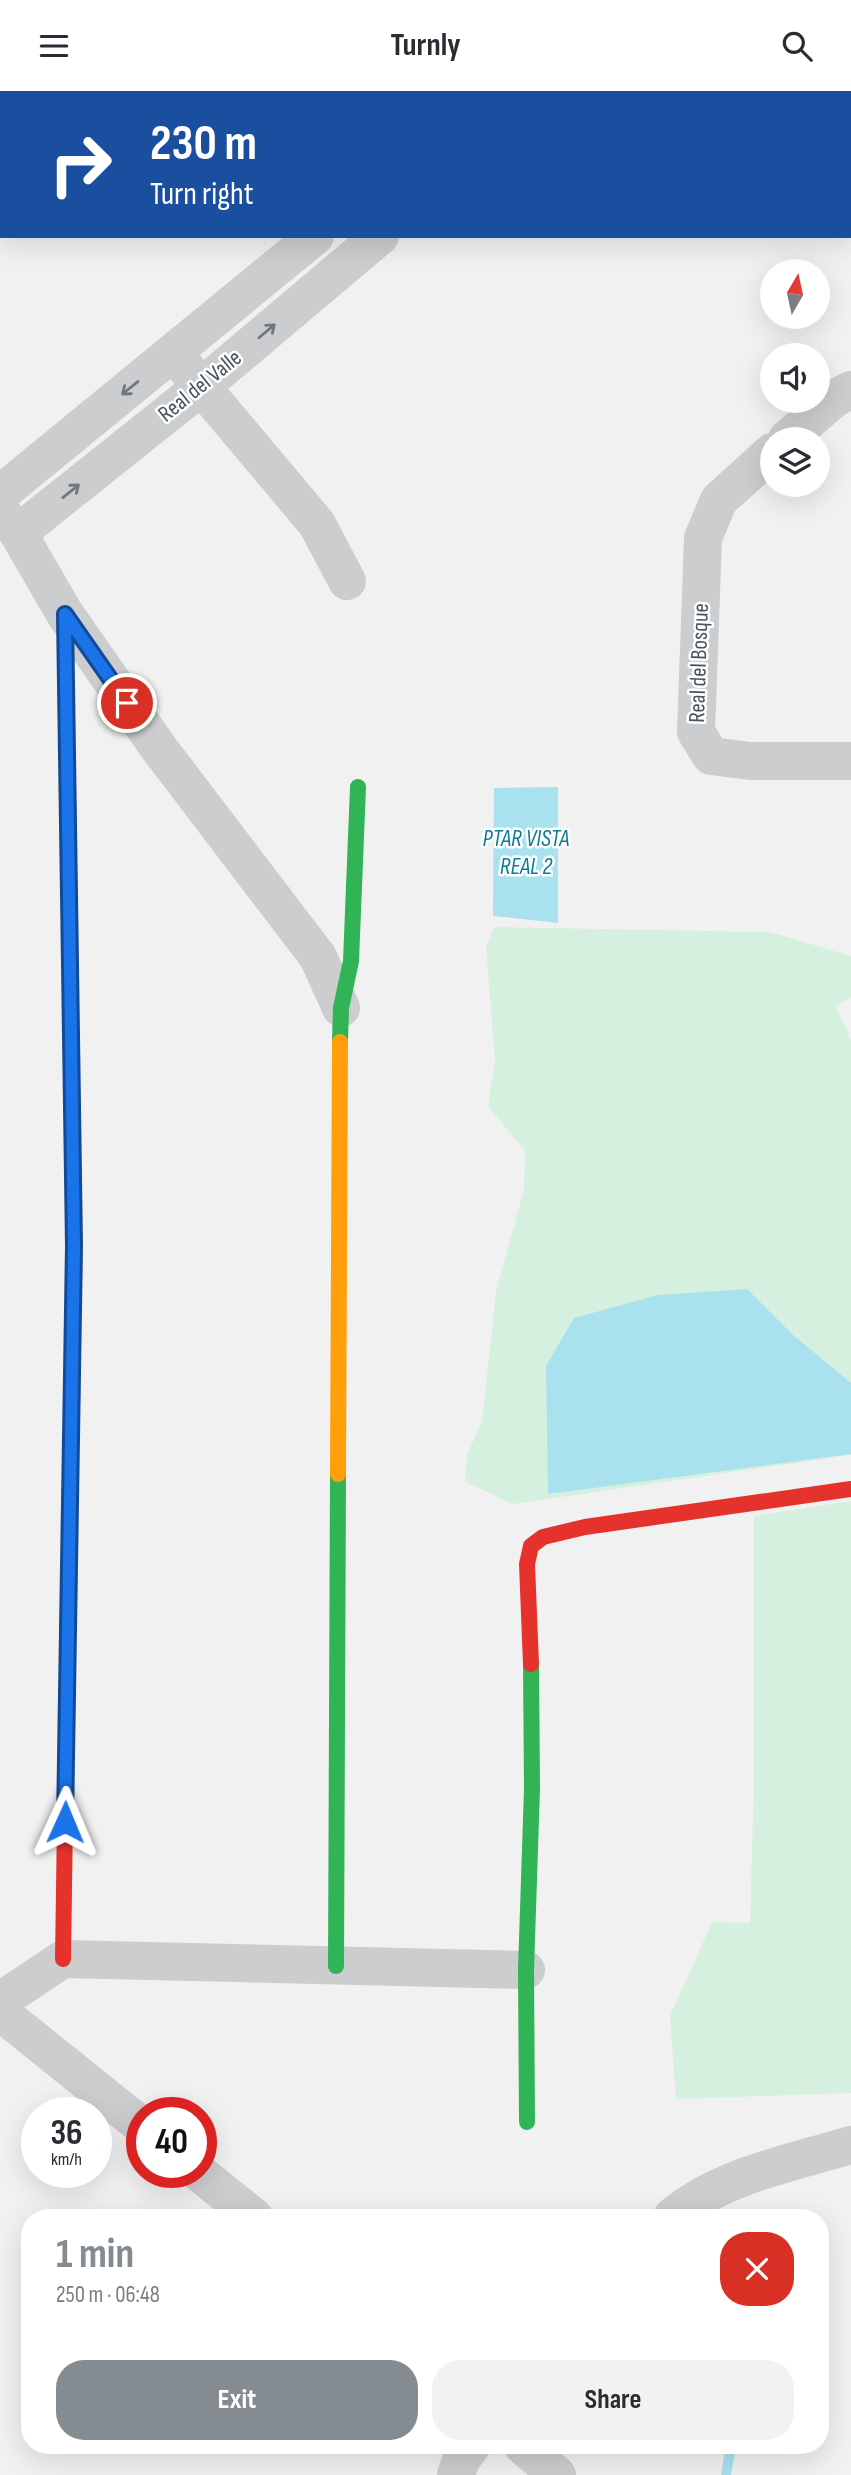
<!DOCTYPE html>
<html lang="en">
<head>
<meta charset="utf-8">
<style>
	body { margin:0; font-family:"Sofia Sans Condensed",sans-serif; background:#f2f2f3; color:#2b2b33; height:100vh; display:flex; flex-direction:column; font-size:26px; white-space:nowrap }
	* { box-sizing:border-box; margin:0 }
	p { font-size:23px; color:#7c7c81 }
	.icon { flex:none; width:38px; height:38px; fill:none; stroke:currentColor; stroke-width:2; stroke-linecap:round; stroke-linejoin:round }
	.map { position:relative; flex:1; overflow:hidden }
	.drawer { position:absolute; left:21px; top:2118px; width:808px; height:245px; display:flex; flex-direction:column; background:#fff; border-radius:28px; box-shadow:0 7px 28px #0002 }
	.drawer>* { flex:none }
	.banner { position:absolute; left:0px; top:0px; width:852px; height:147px; box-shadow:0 7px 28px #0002; background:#1a4fa0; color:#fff; overflow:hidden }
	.needle { width:46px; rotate:9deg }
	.fabs { position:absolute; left:760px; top:168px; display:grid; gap:14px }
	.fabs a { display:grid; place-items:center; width:70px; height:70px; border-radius:50%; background:#fff; box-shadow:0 7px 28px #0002; font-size:35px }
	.speed { position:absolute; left:21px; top:2006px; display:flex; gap:14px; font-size:35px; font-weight:700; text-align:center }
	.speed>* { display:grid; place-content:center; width:91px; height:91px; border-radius:50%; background:#fff; box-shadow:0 7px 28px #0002; line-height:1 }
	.speed small { font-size:18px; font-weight:400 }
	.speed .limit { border:10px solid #d22; background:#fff; color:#111 }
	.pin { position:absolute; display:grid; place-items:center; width:60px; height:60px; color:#fff; margin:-30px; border:4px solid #fff; border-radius:50%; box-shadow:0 2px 7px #0007 }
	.me { position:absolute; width:77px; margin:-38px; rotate:1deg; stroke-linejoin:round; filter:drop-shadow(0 0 5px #0008) }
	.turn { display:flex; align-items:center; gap:24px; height:147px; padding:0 35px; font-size:32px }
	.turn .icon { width:91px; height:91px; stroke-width:2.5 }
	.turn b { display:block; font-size:49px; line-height:60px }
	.round { display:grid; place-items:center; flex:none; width:74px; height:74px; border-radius:28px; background:#f2f2f3 }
	.summary { display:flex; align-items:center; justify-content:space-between; height:119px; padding:0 35px }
	h1 { font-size:42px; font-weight:700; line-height:52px; color:#848b91 }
	.primary-button { display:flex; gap:14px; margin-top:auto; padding:14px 35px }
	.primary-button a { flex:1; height:80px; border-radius:28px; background:#848b91; color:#fff; font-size:28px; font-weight:700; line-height:80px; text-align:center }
	.primary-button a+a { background:#f2f2f3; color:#2b2b33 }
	header { display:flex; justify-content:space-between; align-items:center; height:91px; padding:0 35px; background:#fff; font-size:32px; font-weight:700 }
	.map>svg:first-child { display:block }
	.green { fill:#d6f0df }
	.water { fill:#aae1ee }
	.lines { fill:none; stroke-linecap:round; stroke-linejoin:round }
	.stream { stroke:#aae1ee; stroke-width:10 }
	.street { stroke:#cbcdcf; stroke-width:38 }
	.fast { stroke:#30b455; stroke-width:16 }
	.slow { stroke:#ff9f0a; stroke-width:16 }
	.jam { stroke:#e5322d; stroke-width:16 }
	.oneway { stroke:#6f7880 }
	.route-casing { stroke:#114b97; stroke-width:18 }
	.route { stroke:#1a73e8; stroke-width:12 }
	.labels { text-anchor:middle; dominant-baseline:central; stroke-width:5; stroke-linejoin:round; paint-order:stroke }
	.street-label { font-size:23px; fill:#48545e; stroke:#fff }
	.water-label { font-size:24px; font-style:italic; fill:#0c7b96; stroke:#fff }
</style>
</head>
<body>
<header><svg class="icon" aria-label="menu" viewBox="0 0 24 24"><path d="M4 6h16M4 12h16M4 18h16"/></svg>Turnly<svg class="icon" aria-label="search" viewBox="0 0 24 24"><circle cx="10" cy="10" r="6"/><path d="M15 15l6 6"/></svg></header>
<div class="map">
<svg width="851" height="2384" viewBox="0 0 851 2384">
	<rect width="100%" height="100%" fill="#f2f1f1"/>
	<!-- green -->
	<path class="green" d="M494,836L770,841L851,865V906L836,916L851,949V1364L513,1413L465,1391L467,1364L482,1330L496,1201L524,1098L525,1060L488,1015L495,970L486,856Z
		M851,1410V2002L676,2008L670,1925L712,1831L750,1832L754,1690V1425Z"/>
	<!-- water -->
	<path class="water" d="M558,696V832L493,825L494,697Z
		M747,1198L793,1244L851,1292V1363L548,1403L546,1275L574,1227L658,1204Z"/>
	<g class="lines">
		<!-- stream -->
		<path class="stream" d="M726,2384L731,2354"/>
		<!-- street -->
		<path class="street" d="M491,2L494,0
			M553,2L555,0
			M185,276L317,433L347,490
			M787,348L835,307L851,299
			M772,361L719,409L703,447L696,641L711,665L750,670H851
			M0,403L315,145
			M0,419L18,442L65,523L158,656L318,866L341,917
			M18,442L201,296L380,145
			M0,1910L63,1868L526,1879
			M0,1921L142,2035
			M198,2081L254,2126
			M672,2126C720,2085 791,2072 851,2054
			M522,2354L557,2384
			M456,2384L461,2369L472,2354"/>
		<!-- fast -->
		<path class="fast" d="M340,951L341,917L351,870L358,696
			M67,1589L74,1155L71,978
			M336,1875L338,1383
			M527,2031L526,1879L532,1697L531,1573"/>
		<!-- slow -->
		<path class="slow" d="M68,705L71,978
			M338,1383L340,951"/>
		<!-- jam -->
		<path class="jam" d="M65,523L68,705
			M531,1573L527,1473L531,1455L543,1446L585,1436L851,1398
			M63,1868L67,1589"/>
	</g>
	<!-- one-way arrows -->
	<defs><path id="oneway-shaft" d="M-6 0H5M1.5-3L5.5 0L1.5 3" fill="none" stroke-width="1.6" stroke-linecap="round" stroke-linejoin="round" transform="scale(1.75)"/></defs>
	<g class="oneway">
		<use href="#oneway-shaft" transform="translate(267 240) rotate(-40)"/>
		<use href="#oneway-shaft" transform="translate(130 297) rotate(141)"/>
		<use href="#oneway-shaft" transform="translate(71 400) rotate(-39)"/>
	</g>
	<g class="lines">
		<!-- route casing -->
		<g class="route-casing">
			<path id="route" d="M65,1731L74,1155L65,523L127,612"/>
		</g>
		<!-- route -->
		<use href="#route" class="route"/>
	</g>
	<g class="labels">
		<!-- street labels -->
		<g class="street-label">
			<text transform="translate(200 295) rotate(-39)">Real del Valle</text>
			<text transform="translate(699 572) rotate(-88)">Real del Bosque</text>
		</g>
		<!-- water labels -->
		<g class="water-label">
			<text x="526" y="747">PTAR VISTA<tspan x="526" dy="28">REAL 2</tspan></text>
		</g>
	</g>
</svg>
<div class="fabs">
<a><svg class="needle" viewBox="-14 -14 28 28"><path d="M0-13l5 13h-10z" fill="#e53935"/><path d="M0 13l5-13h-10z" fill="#7c7c81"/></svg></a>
<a><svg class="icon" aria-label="sound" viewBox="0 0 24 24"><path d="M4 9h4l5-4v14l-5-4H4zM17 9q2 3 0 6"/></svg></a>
<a><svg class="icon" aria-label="layers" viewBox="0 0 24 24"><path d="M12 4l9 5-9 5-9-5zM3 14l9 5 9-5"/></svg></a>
</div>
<div class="speed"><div>36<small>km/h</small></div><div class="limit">40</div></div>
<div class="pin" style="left:127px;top:612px;background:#d93025"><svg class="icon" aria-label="arrive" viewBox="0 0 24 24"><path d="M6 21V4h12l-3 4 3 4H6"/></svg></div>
<svg class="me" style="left:65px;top:1731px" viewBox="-20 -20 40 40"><path d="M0-17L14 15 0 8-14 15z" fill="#1a73e8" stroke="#fff" stroke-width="4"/></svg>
<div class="banner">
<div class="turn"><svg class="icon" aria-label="right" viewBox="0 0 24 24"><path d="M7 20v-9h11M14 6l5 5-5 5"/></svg><div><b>230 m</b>Turn right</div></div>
</div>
<section class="drawer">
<div class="summary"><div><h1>1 min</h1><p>250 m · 06:48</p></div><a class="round" style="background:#d93025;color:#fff"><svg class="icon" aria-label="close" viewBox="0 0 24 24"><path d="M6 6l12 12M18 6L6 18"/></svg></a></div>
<div class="primary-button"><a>Exit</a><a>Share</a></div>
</section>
</div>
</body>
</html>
